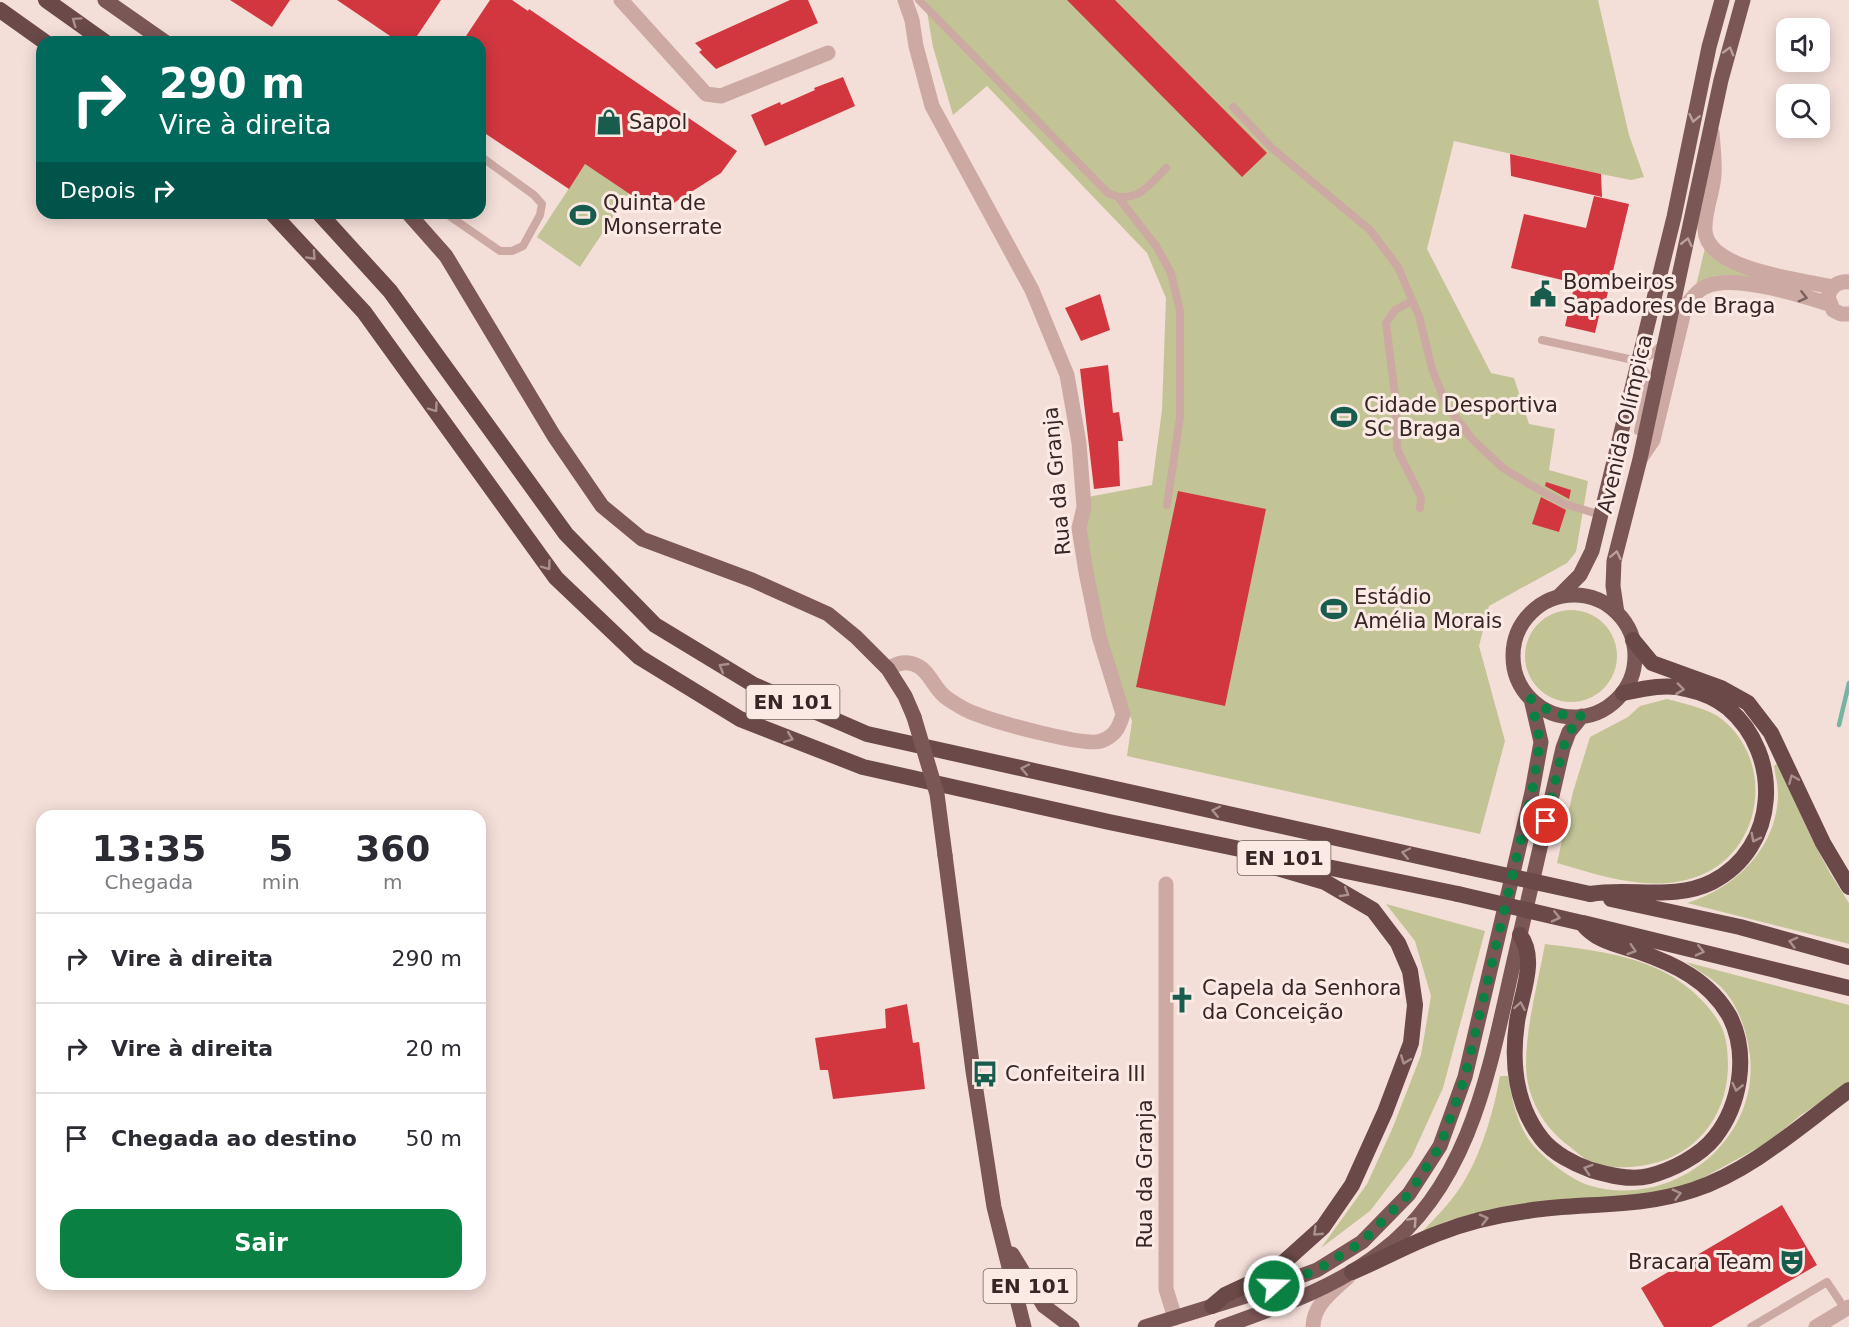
<!DOCTYPE html>
<html lang="pt">
<head>
<meta charset="utf-8">
<style>
	body { margin:0; font-family:"DejaVu Sans",sans-serif; background:#f7f7f7; color:#2b2b33; height:100vh; display:flex; flex-direction:column; font-size:22px; white-space:nowrap }
	* { box-sizing:border-box; margin:0 }
	p { font-size:20px; color:#7c7c81 }
	.icon { flex:none; width:33px; height:33px; fill:none; stroke:currentColor; stroke-width:2; stroke-linecap:round; stroke-linejoin:round }
	.map { position:relative; flex:1; overflow:hidden }
	.panel { position:absolute; left:36px; top:810px; width:450px; height:480px; display:flex; flex-direction:column; background:#fff; border-radius:18px; box-shadow:0 3px 15px #0003 }
	.panel>* { flex:none }
	.banner { position:absolute; left:36px; top:36px; width:450px; height:183px; border-radius:18px; box-shadow:0 3px 15px #0003; background:#00695c; color:#fff; overflow:hidden }
	.fabs { position:absolute; left:1776px; top:18px; display:grid; gap:12px }
	.fabs a { display:grid; place-items:center; width:54px; height:54px; border-radius:12px; background:#fff; box-shadow:0 3px 15px #0003; font-size:30px }
	.pin { position:absolute; display:grid; place-items:center; width:51px; height:51px; color:#fff; margin:-26px; border:3px solid #fff; border-radius:50%; box-shadow:0 2px 6px #0007 }
	.me { position:absolute; width:66px; margin:-33px; rotate:70deg; stroke-linejoin:round; filter:drop-shadow(0 0 4px #0008) }
	.turn { display:flex; align-items:center; gap:21px; height:126px; padding:0 24px; font-size:27px }
	.turn .icon { width:78px; height:78px; stroke-width:2.5 }
	.turn b { display:block; font-size:42px; line-height:51px }
	.then { display:flex; align-items:center; height:57px; padding:0 24px; background:#0003; gap:12px; font-size:22px }
	.eta { display:flex; justify-content:space-evenly; align-items:center; height:102px; text-align:center }
	.eta b { font-size:36px; font-weight:700; line-height:42px }
	.action { display:flex; gap:12px; margin-top:auto; padding:12px 24px }
	.action a { flex:1; height:69px; border-radius:18px; background:#0b8043; color:#fff; font-size:24px; font-weight:700; line-height:69px; text-align:center }
	ul { padding:0; list-style:none }
	li { display:flex; align-items:center; gap:18px; height:90px; padding:0 24px; border-top:2px solid #e1e1e2 }
	li div { flex:1 }
	li b { display:block; font-size:22px }
	li em { font-style:normal }
	.map>svg:first-child { display:block }
	.green { fill:#c2c496 }
	.lines { fill:none; stroke-linecap:round; stroke-linejoin:round }
	.stream { stroke:#74b4a3; stroke-width:4.5 }
	.building { fill:#d23740 }
	.service { stroke:#cda9a3; stroke-width:8 }
	.minor { stroke:#cda9a3; stroke-width:15 }
	.tertiary { stroke:#cda9a3; stroke-width:15 }
	.primary { stroke:#7a5655; stroke-width:15 }
	.trunk { stroke:#6a4948; stroke-width:16 }
	.primary-bridge { stroke:#7a5655; stroke-width:15 }
	.trunk-bridge { stroke:#6a4948; stroke-width:16 }
	.oneway { stroke:#ab918e }
	.oneway2 { stroke:#baa09c }
	.oneway3 { stroke:#7a615e }
	.route { stroke:#0b8043; stroke-width:10; stroke-dasharray:0 18 }
	.labels { text-anchor:middle; dominant-baseline:central; stroke-width:6; stroke-linejoin:round; paint-order:stroke }
	.shield { fill:#fbeae4; stroke:#72615f; stroke-width:1.5 }
	.shield-label { font-size:20px; font-weight:bold; fill:#372626 }
	.poi-label { font-size:21px; fill:#372626; stroke:#fbeae4; text-anchor:start }
	.street-label { font-size:21px; fill:#372626; stroke:#fbeae4 }
</style>
</head>
<body>
<div class="map">
<svg width="1849" height="1327" viewBox="0 0 1849 1327">
	<rect width="100%" height="100%" fill="#f4ded8"/>
	<!-- green -->
	<path class="green" d="M925,0H1598L1629,135L1644,177L1631,180L1601,174L1454,141L1427,249L1491,373L1514,378L1529,424L1555,429L1549,470L1588,481L1576,552L1567,563L1489,606L1479,646L1505,741L1480,834L1127,756L1132,721L1108,656L1083,528L1088,497L1152,485L1162,410L1166,298L1147,253L987,86L953,115L933,47Z
		M585,164L629,193L580,267L537,237Z
		M1705,248L1718,261L1730,268L1807,287L1806,292L1729,275L1714,276L1696,286Z
		M1525 656a46 46 0 1 1 92 0a46 46 0 1 1-92 0Z
		M1667,699C1685,704 1708,708 1723,720C1776,764 1762,854 1696,877C1651,893 1601,876 1557,863L1573,792L1590,737L1628,717L1640,706Z
		M1778,763L1811,837L1830,873L1849,903V944L1687,903C1736,888 1778,847 1778,793C1778,784 1775,775 1774,766Z
		M1386,904L1485,931L1443,1088L1412,1156L1370,1211L1321,1248L1367,1184L1393,1127L1421,1055L1431,996L1415,941Z
		M1545,944C1583,949 1625,953 1660,970C1683,981 1707,1001 1720,1024C1727,1037 1728,1053 1728,1068C1726,1121 1692,1159 1640,1166C1622,1168 1603,1169 1587,1160C1581,1156 1575,1151 1569,1146C1544,1128 1526,1097 1526,1065C1526,1025 1538,983 1545,944Z
		M1686,962L1849,1005V1083L1801,1115L1767,1143L1699,1180L1653,1196L1490,1209L1447,1221L1422,1232C1438,1215 1455,1198 1466,1178C1483,1148 1494,1110 1500,1076H1508C1512,1100 1517,1125 1532,1144C1545,1159 1572,1181 1591,1186C1673,1209 1759,1141 1750,1056C1747,1031 1738,1004 1720,986C1710,977 1697,970 1686,962Z"/>
	<g class="lines">
		<!-- stream -->
		<path class="stream" d="M1839,725L1849,683"/>
	</g>
	<!-- building -->
	<path class="building" d="M230,0H290L272,27Z
		M337,0H441L413,42H399Z
		M490,0H512L528,11L529,9L737,151L721,173L658,213L585,164L569,189L480,130V42H462Z
		M790,0H808L818,23L716,69L699,52L702,50L695,43Z
		M1067,0H1115L1267,153L1242,177Z
		M843,77L855,106L765,146L751,115L780,102L781,105L815,90L814,88Z
		M1510,154L1601,174L1602,197L1511,176Z
		M1594,196L1629,204L1606,300L1603,299L1595,333L1565,326L1575,283L1511,268L1524,214L1586,228Z
		M1100,294L1110,330L1081,341L1065,308Z
		M1108,365L1113,413L1119,412L1123,441H1118L1120,486L1094,489L1080,369Z
		M1546,482L1571,490L1569,499L1545,486Z
		M1178,491L1266,509L1225,706L1136,687Z
		M1541,497L1566,510L1559,532L1532,524Z
		M907,1004L913,1043L919,1042L925,1089L833,1099L828,1070H820L815,1038L886,1028L885,1009Z
		M1782,1205L1817,1265L1711,1327H1664L1641,1288Z"/>
	<g class="lines">
		<!-- service -->
		<path class="service" d="M919,0L1108,193C1134,206 1149,186 1166,168
			M1233,107L1273,149L1370,230L1398,267L1419,316L1432,369L1447,406L1473,440L1503,468L1529,484L1565,504L1601,515
			M1118,197L1156,246L1171,273L1180,311V417L1167,505
			M445,213L500,251H512L523,246L540,215L542,204L534,195L480,156
			M1412,301L1395,310L1386,323L1396,403L1397,449L1421,497L1420,508
			M1542,340L1638,361L1646,373L1647,391L1638,431
			M1639,360L1651,355L1663,343
			M1751,1327L1827,1282L1845,1309"/>
		<!-- minor -->
		<path class="minor" d="M621,0L706,94L721,96L828,53
			M888,669C898,663 906,660 918,666C930,672 935,691 948,699C957,705 966,711 976,714C996,722 1085,747 1101,741C1115,736 1119,728 1123,714L1099,636L1086,572L1079,528L1084,507L1079,443L1067,375L1032,290L932,106L916,46L912,20L905,0
			M1166,884V1289L1175,1318"/>
		<!-- tertiary -->
		<path class="tertiary" d="M1712,133C1713,147 1715,161 1714,175C1713,193 1704,212 1705,230C1706,270 1802,280 1833,287
			M1849,282C1838,281 1831,286 1828,297L1833,310L1841,314H1849
			M1640,459L1653,440L1685,307C1691,300 1696,291 1705,287C1732,273 1800,295 1829,304
			M1313,1327C1313,1305 1333,1291 1348,1277
			M1816,1327L1849,1307"/>
		<!-- primary -->
		<path class="primary" d="M105,0L165,42
			M408,213L446,256L554,436L602,506L642,539L752,580L828,614L856,637L888,669L905,696L914,717
			M1513 656a61 61 0 1 1 122 0a61 61 0 1 1-122 0Z
			M1558,597L1580,575L1592,551L1674,217L1709,47L1722,0
			M1617,613L1613,586L1614,561L1640,459L1721,80L1743,0
			M945,855L973,1071L994,1207L1024,1327
			M1012,1254L1044,1306L1072,1327
			M1145,1327L1252,1294L1317,1270L1362,1242L1409,1194L1440,1146L1465,1077L1532,792L1541,742L1531,699
			M1222,1327C1278,1307 1333,1289 1381,1252C1472,1183 1490,1065 1514,961C1530,890 1546,819 1563,748L1569,732L1582,716"/>
		<!-- trunk -->
		<path class="trunk" d="M46,0L105,42
			M0,10L45,42
			M272,213L364,312L556,578L639,657L740,719L863,767L1109,822L1458,894
			M319,213L390,291L566,534L655,625L754,685L867,734L1463,866
			M1633,640L1652,663L1721,688L1748,703L1771,733L1823,843L1849,887
			M1590,894C1630,887 1674,901 1712,882C1779,848 1783,755 1728,708C1717,699 1700,692 1686,689C1667,683 1642,689 1623,693
			M1611,899L1740,927L1849,957
			M1583,923L1849,988
			M1520,935C1538,959 1521,995 1517,1022C1511,1063 1516,1106 1542,1139C1553,1153 1574,1164 1591,1170C1608,1175 1631,1181 1649,1176C1672,1170 1700,1156 1715,1137C1740,1105 1749,1055 1730,1017C1710,981 1675,964 1637,951C1615,944 1596,941 1582,923
			M1352,1272C1381,1260 1409,1244 1439,1233C1467,1222 1497,1215 1527,1211C1583,1202 1635,1209 1693,1190C1751,1171 1800,1126 1849,1090
			M1212,1306L1225,1295L1255,1281L1283,1263L1323,1227L1352,1185L1385,1112L1411,1043L1415,1005L1410,971L1398,943L1373,910L1325,882L1263,864"/>
		<!-- primary-bridge -->
		<path class="primary-bridge" d="M914,717L937,794L945,855"/>
		<!-- trunk-bridge -->
		<path class="trunk-bridge" d="M1463,866L1590,894
			M1458,894L1582,923"/>
	</g>
	<!-- one-way arrows -->
	<defs><path id="oneway-chevron" d="M-2-3.5L2.5 0L-2 3.5" fill="none" stroke-width="1.6" stroke-linecap="round" stroke-linejoin="round" transform="scale(1.5)"/></defs>
	<g class="oneway">
		<use href="#oneway-chevron" transform="translate(76 21) rotate(-145)"/>
		<use href="#oneway-chevron" transform="translate(312 256) rotate(47)"/>
		<use href="#oneway-chevron" transform="translate(434 408) rotate(54)"/>
		<use href="#oneway-chevron" transform="translate(547 566) rotate(54)"/>
		<use href="#oneway-chevron" transform="translate(723 667) rotate(-149)"/>
		<use href="#oneway-chevron" transform="translate(1680 689) rotate(7)"/>
		<use href="#oneway-chevron" transform="translate(789 738) rotate(21)"/>
		<use href="#oneway-chevron" transform="translate(1025 769) rotate(-168)"/>
		<use href="#oneway-chevron" transform="translate(1793 779) rotate(-113)"/>
		<use href="#oneway-chevron" transform="translate(1216 811) rotate(-168)"/>
		<use href="#oneway-chevron" transform="translate(1755 838) rotate(117)"/>
		<use href="#oneway-chevron" transform="translate(1406 853) rotate(-168)"/>
		<use href="#oneway-chevron" transform="translate(1345 893) rotate(31)"/>
		<use href="#oneway-chevron" transform="translate(1556 917) rotate(13)"/>
		<use href="#oneway-chevron" transform="translate(1793 942) rotate(-165)"/>
		<use href="#oneway-chevron" transform="translate(1632 950) rotate(17)"/>
		<use href="#oneway-chevron" transform="translate(1700 951) rotate(13)"/>
		<use href="#oneway-chevron" transform="translate(1520 1006) rotate(-80)"/>
		<use href="#oneway-chevron" transform="translate(1405 1060) rotate(111)"/>
		<use href="#oneway-chevron" transform="translate(1737 1087) rotate(103)"/>
		<use href="#oneway-chevron" transform="translate(1588 1169) rotate(-162)"/>
		<use href="#oneway-chevron" transform="translate(1677 1194) rotate(-15)"/>
		<use href="#oneway-chevron" transform="translate(1484 1219) rotate(-14)"/>
		<use href="#oneway-chevron" transform="translate(1317 1232) rotate(136)"/>
	</g>
	<g class="oneway2">
		<use href="#oneway-chevron" transform="translate(1729 51) rotate(-74)"/>
		<use href="#oneway-chevron" transform="translate(1694 118) rotate(102)"/>
		<use href="#oneway-chevron" transform="translate(1687 242) rotate(-77)"/>
		<use href="#oneway-chevron" transform="translate(1616 555) rotate(-78)"/>
		<use href="#oneway-chevron" transform="translate(1413 1221) rotate(-47)"/>
	</g>
	<use class="oneway3" href="#oneway-chevron" transform="translate(1803 297) rotate(14)"/>
	<g class="lines">
		<!-- route -->
		<path class="route" d="M1274,1286L1317,1270L1362,1242L1409,1194L1440,1146L1465,1077L1532,792L1540,742L1531,699L1554,714L1582,716L1569,732L1563,748L1546,821"/>
	</g>
	<!-- icons -->
	<defs>
		<g id="shop-bare" transform="scale(2.07)"><path d="M-5-2.5h2.3a2.7 3.5 0 0 1 5.4 0H5L5.5 6h-11ZM-1.5-2.5h3a1.5 2.3 0 0 0-3 0Z" fill="#175c4c" stroke="#fbeae4" stroke-width="2.5" paint-order="stroke"/></g>
		<g id="stadium-bare" transform="scale(2.07)"><path d="M0-5a6.5 5 0 1 0 0 10a6.5 5 0 1 0 0-10ZM-3.5-1.8h7v3.6h-7Z" fill="#175c4c" stroke="#fbeae4" stroke-width="2.5" paint-order="stroke"/></g>
		<g id="civic-bare" transform="scale(2.07)"><path d="M-.6-6.5H3V-4.5H.6V-3L4-1V1h2V6H-6V1h2V-1L-.6-3ZM-1.2 2.5V6h2.4V2.5Z" fill="#175c4c" stroke="#fbeae4" stroke-width="2.5" paint-order="stroke"/></g>
		<g id="church-bare" transform="scale(2.07)"><path d="M-1.2-6h2.4v3.5h3.3v2.4h-3.3V6h-2.4V-.1h-3.3v-2.4h3.3Z" fill="#175c4c" stroke="#fbeae4" stroke-width="2.5" paint-order="stroke"/></g>
		<g id="bus-bare" transform="scale(2.07)"><path d="M-5-6H5V4H4V6H2V4H-2V6H-4V4H-5ZM-3.5-4V0h7V-4ZM-3.5 1.2v1.5H-2V1.2ZM2 1.2v1.5H3.5V1.2Z" fill="#175c4c" stroke="#fbeae4" stroke-width="2.5" paint-order="stroke"/></g>
		<g id="theatre-bare" transform="scale(2.07)"><path d="M-5-5.5Q0-4 5-5.5V0Q5 5 0 6Q-5 5-5 0ZM-3.3-2.5H-1v1.5H-3.3ZM1-2.5H3.3v1.5H1ZM-2.8 1Q0 5.5 2.8 1Z" fill="#175c4c" stroke="#fbeae4" stroke-width="2.5" paint-order="stroke"/></g>
	</defs>
	<g fill-rule="evenodd">
		<use href="#shop-bare" x="609" y="122"/>
		<use href="#stadium-bare" x="583" y="215"/>
		<use href="#civic-bare" x="1543" y="294"/>
		<use href="#stadium-bare" x="1344" y="417"/>
		<use href="#stadium-bare" x="1334" y="609"/>
		<use href="#church-bare" x="1182" y="1000"/>
		<use href="#bus-bare" x="985" y="1074"/>
		<use href="#theatre-bare" x="1792" y="1262"/>
	</g>
	<g class="labels">
		<!-- shield labels -->
		<g class="shield">
			<rect x="746.5" y="685" width="93" height="34" rx="4.5"/>
			<rect x="1237.5" y="841" width="93" height="34" rx="4.5"/>
			<rect x="983.5" y="1269" width="93" height="34" rx="4.5"/>
		</g>
		<g class="shield-label">
			<text x="793" y="702">EN 101</text>
			<text x="1284" y="858">EN 101</text>
			<text x="1030" y="1286">EN 101</text>
		</g>
		<!-- poi labels -->
		<g class="poi-label">
			<text x="629" y="122">Sapol</text>
			<text x="603" y="203">Quinta de<tspan x="603" dy="24">Monserrate</tspan></text>
			<text x="1563" y="282">Bombeiros<tspan x="1563" dy="24">Sapadores de Braga</tspan></text>
			<text x="1364" y="405">Cidade Desportiva<tspan x="1364" dy="24">SC Braga</tspan></text>
			<text x="1354" y="597">Estádio<tspan x="1354" dy="24">Amélia Morais</tspan></text>
			<text x="1202" y="988">Capela da Senhora<tspan x="1202" dy="24">da Conceição</tspan></text>
			<text x="1005" y="1074">Confeiteira III</text>
			<text x="1772" y="1262" text-anchor="end">Bracara Team</text>
		</g>
		<!-- street labels -->
		<g class="street-label">
			<text transform="translate(1625 424) rotate(-77)">Avenida Olímpica</text>
			<text transform="translate(1057 481) rotate(-95)">Rua da Granja</text>
			<text transform="translate(1145 1174) rotate(-90)">Rua da Granja</text>
		</g>
	</g>
</svg>
<div class="fabs">
<a><svg class="icon" aria-label="sound" viewBox="0 0 24 24"><path d="M4 9h4l5-4v14l-5-4H4zM17 9q2 3 0 6"/></svg></a>
<a><svg class="icon" aria-label="search" viewBox="0 0 24 24"><circle cx="10" cy="10" r="6"/><path d="M15 15l6 6"/></svg></a>
</div>
<div class="pin" style="left:1546px;top:821px;background:#d93025"><svg class="icon" aria-label="arrive" viewBox="0 0 24 24"><path d="M6 21V4h12l-3 4 3 4H6"/></svg></div>
<svg class="me" style="left:1274px;top:1286px" viewBox="-20 -20 40 40"><circle r="17" fill="#0b8043" stroke="#fff" stroke-width="3"/><path d="M0-11L8 9 0 5-8 9z" fill="#fff"/></svg>
<div class="banner">
<div class="turn"><svg class="icon" aria-label="right" viewBox="0 0 24 24"><path d="M7 20v-9h11M14 6l5 5-5 5"/></svg><div><b>290 m</b>Vire à direita</div></div>
<div class="then">Depois<svg class="icon" aria-label="right" viewBox="0 0 24 24"><path d="M7 20v-9h11M14 6l5 5-5 5"/></svg></div>
</div>
<section class="panel">
<div class="eta">
<div><b>13:35</b><p>Chegada</p></div>
<div><b>5</b><p>min</p></div>
<div><b>360</b><p>m</p></div>
</div>
<ul>
<li><svg class="icon" aria-label="right" viewBox="0 0 24 24"><path d="M7 20v-9h11M14 6l5 5-5 5"/></svg><div><b>Vire à direita</b></div><em>290 m</em></li>
<li><svg class="icon" aria-label="right" viewBox="0 0 24 24"><path d="M7 20v-9h11M14 6l5 5-5 5"/></svg><div><b>Vire à direita</b></div><em>20 m</em></li>
<li><svg class="icon" aria-label="arrive" viewBox="0 0 24 24"><path d="M6 21V4h12l-3 4 3 4H6"/></svg><div><b>Chegada ao destino</b></div><em>50 m</em></li>
</ul>
<div class="action"><a>Sair</a></div>
</section>
</div>
</body>
</html>
